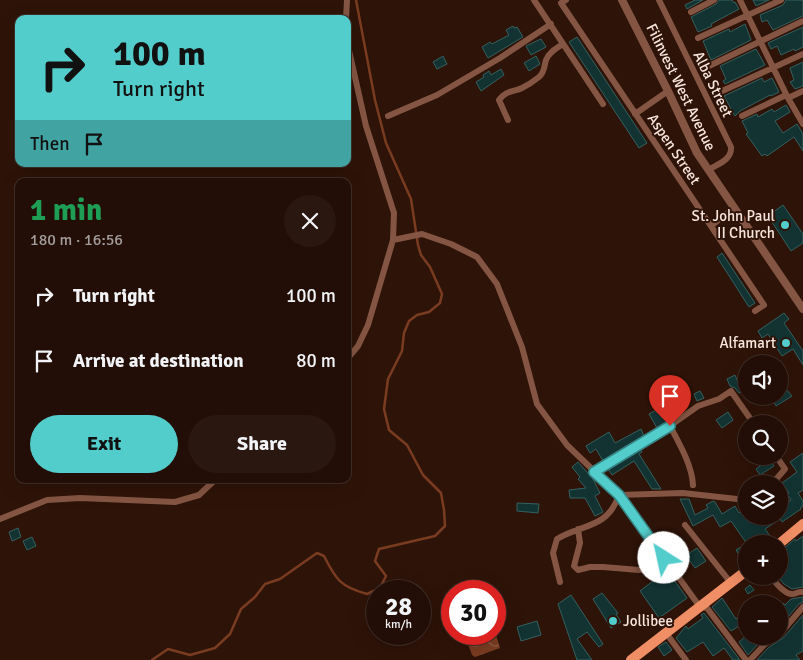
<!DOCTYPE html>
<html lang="en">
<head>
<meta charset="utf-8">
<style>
	body { margin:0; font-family:Signika,sans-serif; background:#2a1710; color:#f1f3f6; height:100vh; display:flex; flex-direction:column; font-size:19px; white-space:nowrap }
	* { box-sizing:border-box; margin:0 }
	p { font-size:16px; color:#a29c9b }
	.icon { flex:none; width:28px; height:28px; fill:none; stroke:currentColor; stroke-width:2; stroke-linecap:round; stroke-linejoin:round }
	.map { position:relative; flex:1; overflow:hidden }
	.panel { position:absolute; left:15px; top:178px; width:336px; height:305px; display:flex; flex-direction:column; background:#220e06; border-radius:10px; box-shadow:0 5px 20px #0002,0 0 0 1px #3f2e28 }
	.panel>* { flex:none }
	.banner { position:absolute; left:15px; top:15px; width:336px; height:152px; border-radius:10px; box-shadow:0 5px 20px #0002,0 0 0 1px #3f2e28; background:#53cdcb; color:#111; overflow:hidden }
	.fabs { position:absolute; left:738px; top:355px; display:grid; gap:10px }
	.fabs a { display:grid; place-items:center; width:50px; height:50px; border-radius:50%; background:#220e06; box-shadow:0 5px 20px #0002,0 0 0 1px #3f2e28; font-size:25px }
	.speed { position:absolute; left:366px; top:580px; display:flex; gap:10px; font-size:25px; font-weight:700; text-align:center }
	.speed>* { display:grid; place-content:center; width:65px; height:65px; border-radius:50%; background:#220e06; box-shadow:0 5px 20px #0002,0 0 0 1px #3f2e28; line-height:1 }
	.speed small { font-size:12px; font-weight:400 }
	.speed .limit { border:8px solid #d22; background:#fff; color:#111 }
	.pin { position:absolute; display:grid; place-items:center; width:42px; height:42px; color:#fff; margin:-51px -21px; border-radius:50% 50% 50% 0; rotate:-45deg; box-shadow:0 0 5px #0007 }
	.pin .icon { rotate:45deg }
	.me { position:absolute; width:55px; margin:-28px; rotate:325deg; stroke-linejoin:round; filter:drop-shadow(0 0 4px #0008) }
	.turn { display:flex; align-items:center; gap:18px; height:105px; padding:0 15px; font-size:22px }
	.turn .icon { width:65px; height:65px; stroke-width:2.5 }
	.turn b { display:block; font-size:35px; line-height:42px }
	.then { display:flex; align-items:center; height:48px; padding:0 15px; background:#0003; gap:10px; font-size:19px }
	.round { display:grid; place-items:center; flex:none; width:52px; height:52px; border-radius:26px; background:#2a1710 }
	.headline { display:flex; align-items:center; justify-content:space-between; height:85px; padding:0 15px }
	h1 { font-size:30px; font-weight:800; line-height:38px; color:#1e9e55 }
	.action { display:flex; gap:10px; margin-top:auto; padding:10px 15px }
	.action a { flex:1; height:58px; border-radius:30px; background:#53cdcb; color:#111; font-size:20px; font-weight:800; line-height:58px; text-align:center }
	.action a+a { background:#2a1710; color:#f1f3f6 }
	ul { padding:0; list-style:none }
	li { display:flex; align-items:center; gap:15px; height:65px; padding:0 15px }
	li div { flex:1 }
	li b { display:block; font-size:19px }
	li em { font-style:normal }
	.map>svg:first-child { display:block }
	.water { fill:url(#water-waves) }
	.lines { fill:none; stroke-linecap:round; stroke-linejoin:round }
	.stream { stroke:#7a3c21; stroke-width:2.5 }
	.building { fill:#133333; stroke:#34605f }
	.minor { stroke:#845542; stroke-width:6 }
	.tertiary { stroke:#845542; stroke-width:8 }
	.primary { stroke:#f08e65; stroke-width:10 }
	.route-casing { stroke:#368584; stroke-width:12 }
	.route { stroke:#53cdcb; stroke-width:9 }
	.poi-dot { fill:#53cdcb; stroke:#2e1308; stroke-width:2 }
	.labels { text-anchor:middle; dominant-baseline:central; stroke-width:4; stroke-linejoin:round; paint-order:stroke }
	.street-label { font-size:15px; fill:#f8e5dd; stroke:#2e1308 }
	.poi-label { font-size:15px; fill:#f8e5dd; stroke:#2e1308; text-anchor:end }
</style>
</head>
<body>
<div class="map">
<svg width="803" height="660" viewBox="0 0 803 660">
	<defs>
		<pattern id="water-waves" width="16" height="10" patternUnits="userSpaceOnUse" patternTransform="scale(1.25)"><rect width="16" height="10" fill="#7a3c21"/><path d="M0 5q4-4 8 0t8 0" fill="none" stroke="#8e5841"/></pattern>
	</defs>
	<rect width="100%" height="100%" fill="#2e1308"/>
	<!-- water -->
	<path class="water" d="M496,635L500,648L475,657L472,655L468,644Z"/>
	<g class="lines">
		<!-- stream -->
		<path class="stream" d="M152,660L168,649L190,655L215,648L230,634L241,609L255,597L265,584L280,579L317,553L324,556C336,580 341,587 367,594L380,588L386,576L375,561L379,549L435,536L445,526L444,510L441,493L423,475L407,445L389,430L384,409L388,379L402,351L404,333L409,321L417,315L429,312L440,303L442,294L430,267L421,255L418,245L411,199L386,143L375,100L356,0"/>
	</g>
	<!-- building -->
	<path class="building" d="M695,0H703L687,9L685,5Z
		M719,0H732L734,3L735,2L739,9L711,24L712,26L698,32L691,17L716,4Z
		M753,0H769L756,6Z
		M786,0H803V16L773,30L767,20L762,22L760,15L783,5Z
		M745,24L751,40L711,60L703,41L729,29L730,32Z
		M513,26L514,28L517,27L523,37L488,58L482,47L490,42L492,44L509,35L506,30Z
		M803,27V47L795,51L794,49L781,55L777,46L771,49L768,43Z
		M577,37L647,143L639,148L569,42Z
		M541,39L546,47L531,55L526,46Z
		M756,49L765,65L725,84L723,81L726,79L720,66Z
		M443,56L447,64L437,69L433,62Z
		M536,56L540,64L529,71L524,63Z
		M803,62V86L795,89L790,82L794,80L790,68Z
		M501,69L504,75L481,91L476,82L484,77L483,75L489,71L491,75Z
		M762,78L764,82L772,78L779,92L771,96L770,95L740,111L735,116L724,96Z
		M786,105L790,112L775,121L783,133L797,124L803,134V151L794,137L767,156L765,154L762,156L746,134L748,133L742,121L757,114L758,117L772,109L774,112Z
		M783,205L803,234V243L791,251L768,216Z
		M722,253L755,303L749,307L717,257Z
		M784,313L789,319L784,323L803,351V365L793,349L782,356L768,334L762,338L758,331Z
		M735,375L742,392L739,393L735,388L730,386L727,379Z
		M779,380L784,389L785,388L792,396L776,406L771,396H779Z
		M700,391L704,398L697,401L694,394Z
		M662,407L670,420L657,428L649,414Z
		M728,412L733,420L722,428L716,420Z
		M641,429L644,436L603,461L596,449L590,453L586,446L609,432L615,443Z
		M641,450L642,452L639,454L661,489H652L634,461L612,475L608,469Z
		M803,453V490L798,493L803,501V506L800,508L801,509L782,522L780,519L765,529L770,536L759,544H747L731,521L720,527L713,515L693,526L680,499H689L695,515L708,508L706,505L713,501L715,502L722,514L735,506L739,513L746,508V516H779V508L791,500L787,494L789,493L782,483L797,472L790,462Z
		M753,456H767L774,466L760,475L756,469L760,466Z
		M578,462L593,479L600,493L595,496L603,512L595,516L585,498H570L569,490L586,488L578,479L580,477L572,467Z
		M517,503L539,504L538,513L517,511Z
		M18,528L21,537L12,541L9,532Z
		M803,536V587L792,589L784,584L777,576H779V551L783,549L795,539L796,541Z
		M32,537L36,546L27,550L23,541Z
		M746,544V564H745L736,550Z
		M679,546L685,556L697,548L706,561L695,568L690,561L678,568L673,561L677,559L672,551Z
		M667,570L687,598L659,618L640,591Z
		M750,585L754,590L748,594L745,589Z
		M602,593L618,613L616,614L621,622L611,628L593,599Z
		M571,595L603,644L599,647L587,632L577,639L592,660H577L558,604Z
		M803,597V602L799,604L779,628V607L783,603L785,605L791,599Z
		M722,598L736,619L746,612V634L739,626L731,631L712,607Z
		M704,613L740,660H733L724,648L713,656L703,642L687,652L676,638L686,626L688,629L703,618L701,615Z
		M803,615V651L796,655L800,660H757L768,648L783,638Z
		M537,621L541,635L521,641L517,627Z
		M746,636H756L760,642L748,655L739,642Z
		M666,642L672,650L664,656L658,647Z"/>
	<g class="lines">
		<!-- minor -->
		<path class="minor" d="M534,0L603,104
			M566,0L561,3L764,305L755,311
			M659,0L731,147C732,160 718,164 708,170
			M740,0L788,98L803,124
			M691,12L714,0
			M346,19L347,0
			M698,38L781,0
			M348,46L366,126L394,213L393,240L368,325L358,346L348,358
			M709,66L803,21
			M720,92L803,54
			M788,98L803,91
			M635,114L668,91
			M388,116L437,95L500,58L551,24
			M742,116L786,95
			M508,120L499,100C506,90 514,92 522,88C528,85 534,81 539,77C545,72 544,66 546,60C549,52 557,48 563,44
			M711,226L734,208
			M393,240L422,234L451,244L477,257L497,284L522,347L537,404L567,445L619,495C607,529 584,523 557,539L553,553L560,582
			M670,426C679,443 692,465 693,485
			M594,472L664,430L698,406L719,399L731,391L754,424
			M772,484L785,469L776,456
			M619,495L700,607L707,608L746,660
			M619,495L683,493L746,500
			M0,519L47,500L80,498L175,502L199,495L216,479
			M685,525L731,583
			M578,529L580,543L574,566L578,570L590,567H603L639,570L656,566L664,558
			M771,576C774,582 784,593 791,594C795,595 798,591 803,592
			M666,633L686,660
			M779,635L803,607
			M750,660L765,644L777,636"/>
		<!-- tertiary -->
		<path class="tertiary" d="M622,0L668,91L697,153L803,309"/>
		<!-- primary -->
		<path class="primary" d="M779,544L803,524
			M631,660L746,571"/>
	</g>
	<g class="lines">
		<!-- route casing -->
		<g class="route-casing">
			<path id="route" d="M664,558L619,495L594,472L670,426"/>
		</g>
		<!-- route -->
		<use href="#route" class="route"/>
	</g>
	<!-- markers -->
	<g class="poi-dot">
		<circle cx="785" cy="225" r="5"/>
		<circle cx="786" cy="343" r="5"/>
		<circle cx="613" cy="621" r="5"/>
	</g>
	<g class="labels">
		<!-- street labels -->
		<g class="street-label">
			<text transform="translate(713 84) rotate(64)">Alba Street</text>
			<text transform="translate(681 87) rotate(64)">Filinvest West Avenue</text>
			<text transform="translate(674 149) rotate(56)">Aspen Street</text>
		</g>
		<!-- poi labels -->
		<g class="poi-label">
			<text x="775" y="216">St. John Paul<tspan x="775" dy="17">II Church</tspan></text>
			<text x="776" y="343">Alfamart</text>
			<text x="623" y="621" text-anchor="start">Jollibee</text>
		</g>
	</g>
</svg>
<div class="fabs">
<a><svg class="icon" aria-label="sound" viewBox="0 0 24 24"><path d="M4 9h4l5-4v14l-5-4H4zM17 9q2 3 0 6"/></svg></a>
<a><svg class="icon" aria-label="search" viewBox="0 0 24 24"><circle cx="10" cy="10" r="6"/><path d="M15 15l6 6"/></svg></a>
<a><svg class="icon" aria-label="layers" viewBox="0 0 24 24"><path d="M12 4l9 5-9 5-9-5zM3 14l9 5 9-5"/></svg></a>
<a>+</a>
<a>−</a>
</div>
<div class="speed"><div>28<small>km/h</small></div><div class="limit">30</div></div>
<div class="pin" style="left:670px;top:426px;background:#d93025"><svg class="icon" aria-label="arrive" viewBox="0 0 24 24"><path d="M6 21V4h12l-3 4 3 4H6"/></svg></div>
<svg class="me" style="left:664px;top:558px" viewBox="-20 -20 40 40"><circle r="19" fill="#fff"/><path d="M0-13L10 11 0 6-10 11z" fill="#53cdcb"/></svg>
<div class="banner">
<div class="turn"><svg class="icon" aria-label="right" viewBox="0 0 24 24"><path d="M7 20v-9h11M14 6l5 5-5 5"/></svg><div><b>100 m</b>Turn right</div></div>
<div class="then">Then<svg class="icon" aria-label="arrive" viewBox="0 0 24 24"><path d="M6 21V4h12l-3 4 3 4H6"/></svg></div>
</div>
<section class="panel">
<div class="headline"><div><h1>1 min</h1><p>180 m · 16:56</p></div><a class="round"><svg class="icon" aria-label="close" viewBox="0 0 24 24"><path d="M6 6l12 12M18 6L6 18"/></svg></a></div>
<ul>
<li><svg class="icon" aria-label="right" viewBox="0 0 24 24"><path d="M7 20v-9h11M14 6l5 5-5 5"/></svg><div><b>Turn right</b></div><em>100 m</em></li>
<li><svg class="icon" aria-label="arrive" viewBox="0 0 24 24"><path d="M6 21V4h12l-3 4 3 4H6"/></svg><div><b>Arrive at destination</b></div><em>80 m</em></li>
</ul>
<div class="action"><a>Exit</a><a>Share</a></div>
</section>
</div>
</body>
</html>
